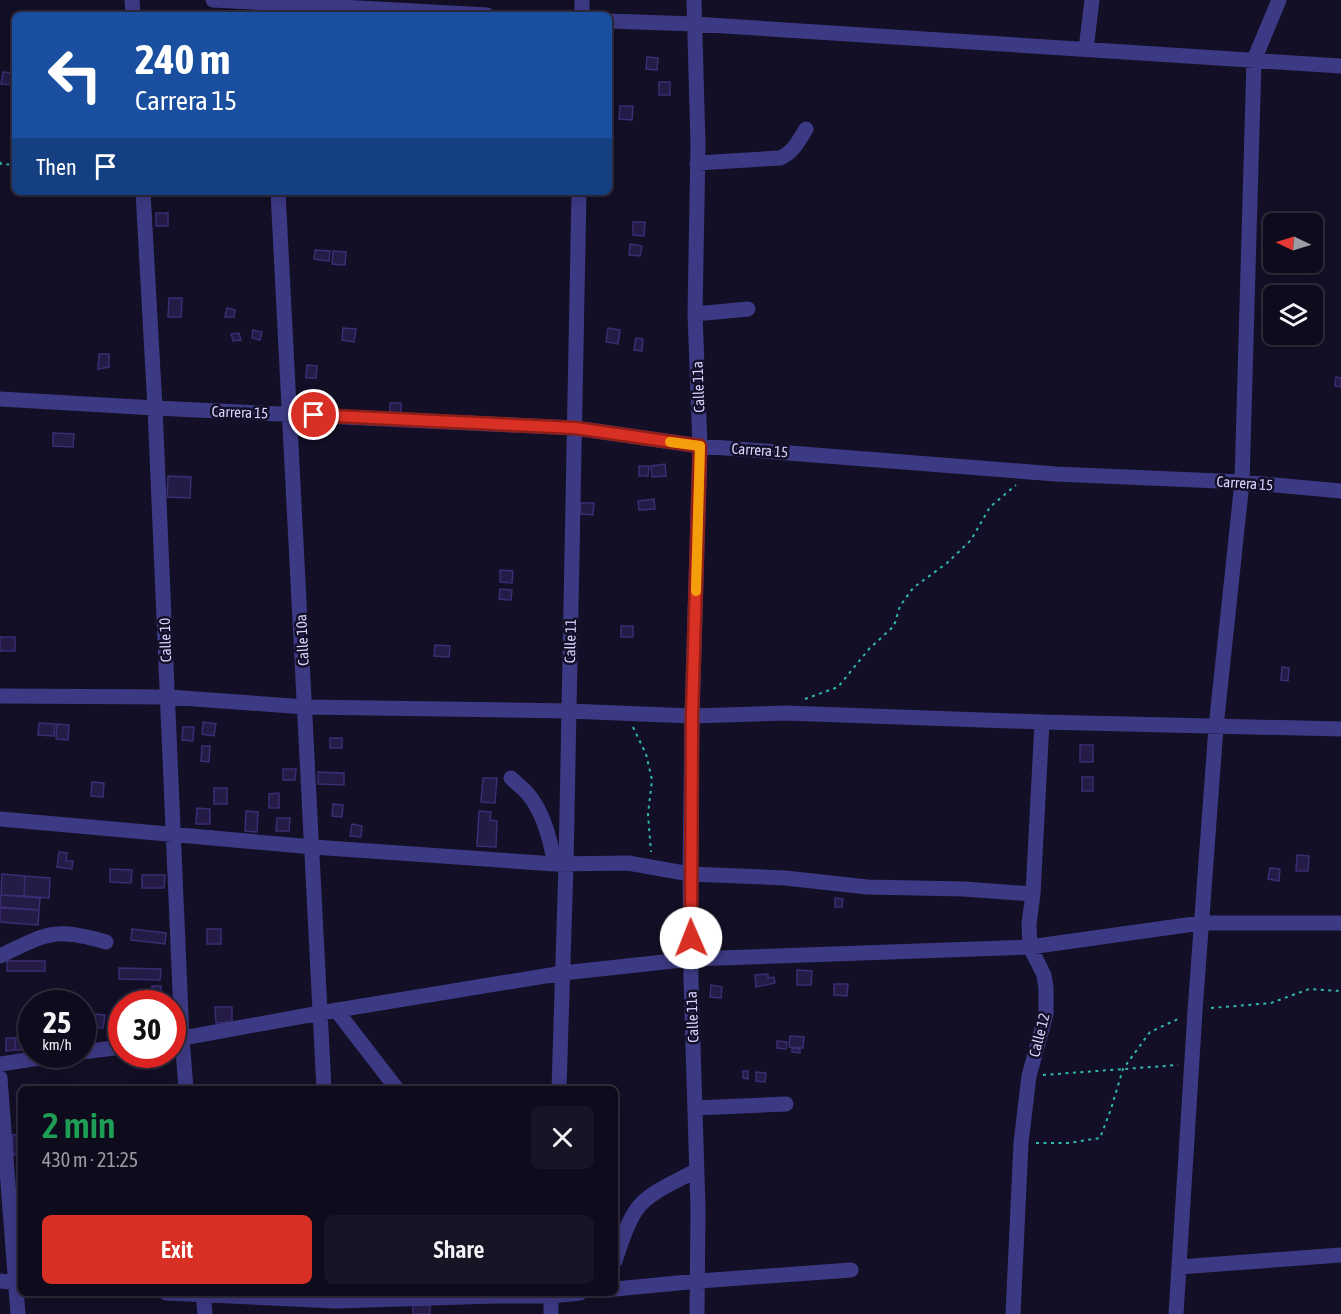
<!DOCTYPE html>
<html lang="en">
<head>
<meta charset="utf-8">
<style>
	body { margin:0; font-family:"Asap Condensed",sans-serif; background:#171425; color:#f1f3f6; height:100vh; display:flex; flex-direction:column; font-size:22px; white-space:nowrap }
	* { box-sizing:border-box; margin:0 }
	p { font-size:20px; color:#9b9ba3 }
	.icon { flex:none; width:33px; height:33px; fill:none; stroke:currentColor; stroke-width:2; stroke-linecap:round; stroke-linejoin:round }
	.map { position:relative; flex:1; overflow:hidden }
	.panel { position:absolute; left:18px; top:1086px; width:600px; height:210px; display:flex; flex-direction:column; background:#0e0b1c; border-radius:9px; box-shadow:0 3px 15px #0003,0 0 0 2px #2e2b3b }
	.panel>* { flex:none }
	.guide { position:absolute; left:12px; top:12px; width:600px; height:183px; border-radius:9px; box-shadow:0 3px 15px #0003,0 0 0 2px #2e2b3b; background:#1a4fa0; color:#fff; overflow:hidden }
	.needle { width:39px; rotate:274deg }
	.fabs { position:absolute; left:1263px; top:213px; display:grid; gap:12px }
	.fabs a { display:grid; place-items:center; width:60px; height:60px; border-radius:9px; background:#0e0b1c; box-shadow:0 3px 15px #0003,0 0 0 2px #2e2b3b; font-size:30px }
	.speed { position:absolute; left:18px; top:990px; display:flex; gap:12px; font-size:30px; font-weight:700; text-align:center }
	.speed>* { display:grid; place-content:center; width:78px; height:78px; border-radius:50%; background:#0e0b1c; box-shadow:0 3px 15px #0003,0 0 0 2px #2e2b3b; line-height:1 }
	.speed small { font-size:15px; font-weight:400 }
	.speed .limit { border:9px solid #d22; background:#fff; color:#111 }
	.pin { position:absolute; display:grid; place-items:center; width:51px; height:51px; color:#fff; margin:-26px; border:3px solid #fff; border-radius:50%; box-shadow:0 2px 6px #0007 }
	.me { position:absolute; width:66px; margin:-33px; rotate:359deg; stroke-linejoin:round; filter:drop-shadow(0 0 4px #0008) }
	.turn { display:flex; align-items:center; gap:21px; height:126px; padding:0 24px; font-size:27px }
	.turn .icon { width:78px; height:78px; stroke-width:2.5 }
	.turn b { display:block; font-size:42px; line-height:51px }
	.then { display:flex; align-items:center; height:57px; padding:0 24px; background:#0003; gap:12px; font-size:22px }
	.round { display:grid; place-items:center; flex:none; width:63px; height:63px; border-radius:9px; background:#171425 }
	.overview { display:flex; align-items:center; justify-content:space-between; height:102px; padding:0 24px }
	h1 { font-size:36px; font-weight:600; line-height:45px; color:#1e9e55 }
	.cta { display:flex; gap:12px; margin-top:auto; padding:12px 24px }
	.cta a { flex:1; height:69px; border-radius:9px; background:#d93025; color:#fff; font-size:24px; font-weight:600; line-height:69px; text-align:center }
	.cta a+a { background:#171425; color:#f1f3f6 }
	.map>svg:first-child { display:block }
	.building { fill:#241b47; stroke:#3b2d73; stroke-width:1.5 }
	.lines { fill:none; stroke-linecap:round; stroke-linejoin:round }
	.path { stroke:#2fb8b0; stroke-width:2; stroke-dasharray:3 4.5; stroke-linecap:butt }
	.minor { stroke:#3d3a85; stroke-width:15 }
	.route-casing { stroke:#8d1f18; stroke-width:15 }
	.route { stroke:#d93025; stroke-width:10 }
	.slow { stroke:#f59e0b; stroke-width:10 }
	.labels { text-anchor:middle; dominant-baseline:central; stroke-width:5; stroke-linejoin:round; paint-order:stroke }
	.street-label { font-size:15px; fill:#d9d4ff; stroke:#130f26 }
</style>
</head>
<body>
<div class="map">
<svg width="1341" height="1314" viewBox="0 0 1341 1314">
	<rect width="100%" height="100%" fill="#130f26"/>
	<!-- building -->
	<path class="building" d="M83,11H95V15H83Z
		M647,57L658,58L657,70L646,69Z
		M3,72L15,73V85L1,84Z
		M659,82H670V95H659Z
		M620,106H633L632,120L619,119Z
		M156,213H168V226H156Z
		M633,222H645L644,236L633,235Z
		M630,244L642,246L640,256L629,255Z
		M315,250L330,251L329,261L314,259Z
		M333,251L346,252L345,265L332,264Z
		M169,298H182L181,317H168Z
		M227,308L235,310L234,317H225Z
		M343,328L356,329L354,342L342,340Z
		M608,328L620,330L618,344L606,342Z
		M253,330L262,332L260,340L252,338Z
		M239,333L241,340L233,341L231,334Z
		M636,338L643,339L642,351L634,350Z
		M99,354H109V367L98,369Z
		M307,365L317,366L316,378H306Z
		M1336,377L1341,378V387L1335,386Z
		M390,403H401V413H390Z
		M53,433L74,434L73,447L53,446Z
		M665,464L666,476L652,477L651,466Z
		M639,466H649L648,476H639Z
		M168,476L191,477L190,498L167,497Z
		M654,499L655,509L639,510L638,501Z
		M581,503H594L593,515L580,514Z
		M500,570L513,571L512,583L500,582Z
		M500,589L512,590L511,600L499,599Z
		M621,626H633V637H621Z
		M0,637H15V651H0Z
		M435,645L450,646L449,657L434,656Z
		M1282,667L1289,668L1288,681L1281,680Z
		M203,722L216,724L214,736L202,734Z
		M39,723L55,724L54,736L38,735Z
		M57,724L69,725L68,740L56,739Z
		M183,727H194L193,741L182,740Z
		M330,738H342V748H330Z
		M1080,745H1093V762H1080Z
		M202,746H210L209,762L201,761Z
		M283,769H296L295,780H283Z
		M318,772L344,773V785L318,784Z
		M1082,777H1093V791H1082Z
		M483,778H497L495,803L481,802Z
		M92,782L104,783L103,797L91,796Z
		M214,788H227V804H214Z
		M279,793V808H269V794Z
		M333,804L343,805L342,817L332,816Z
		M197,808L210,809V824H196Z
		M246,811L258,812L257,832L245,831Z
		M479,811L491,812L490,820L497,821L496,847L477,846Z
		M277,818H290L289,831H276Z
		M352,824L362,826L361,837L350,836Z
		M59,852L67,853L66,861H73L72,869L57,867Z
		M1297,855L1309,856L1308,871H1296Z
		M1270,868L1280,869L1279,881L1268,879Z
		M110,869L132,870L131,883L110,882Z
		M2,874L25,876L24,896L1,895Z
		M142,875H165L164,888H142Z
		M25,876L50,878L49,898L24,896Z
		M1,895L40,898L39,910L0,907Z
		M835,898L843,899L842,907H835Z
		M0,908L39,910L38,925L0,922Z
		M132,929L166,933L165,944L131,940Z
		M207,929H221V944H207Z
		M7,961H45V971H7Z
		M119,968L161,969L160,980L119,979Z
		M797,970L812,971L811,985H797Z
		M768,974V978L774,977L775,983L756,987L755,975Z
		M834,984H848L847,996L834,995Z
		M711,985L722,987L721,998L710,997Z
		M152,986H161V997H152Z
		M215,1007H232V1022L216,1023Z
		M94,1014L105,1015L103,1028L93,1027Z
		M109,1016H119L120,1032H109Z
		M32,1034V1047L28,1048L25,1035Z
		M790,1036L804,1037L803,1048L789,1047Z
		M24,1037L25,1050H15V1038Z
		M6,1038H15V1050L6,1051Z
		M777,1041L787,1042L786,1049L777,1048Z
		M792,1048L800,1049V1053L792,1052Z
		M743,1071H748V1079L743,1078Z
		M756,1072L766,1073L765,1082L756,1081Z
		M22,1085H42V1089H22Z
		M246,1085H257V1089H246Z
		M21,1134V1154L13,1155L12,1135Z
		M413,1305H430V1314H413Z"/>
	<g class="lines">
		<!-- path -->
		<path class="path" d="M0,162L1,164L15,165
			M805,699L838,687L869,649L894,626L900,606L913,588L947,563L971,540L990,507L1016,485
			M633,727L646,754L652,780L648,814L651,852
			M1211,1008L1271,1003L1309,989L1341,991
			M1043,1075L1178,1065
			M1036,1143H1068L1100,1138L1111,1109L1123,1069L1150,1032L1180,1018"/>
		<!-- minor -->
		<path class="minor" d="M132,0L133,15
			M213,0L487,15
			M694,0L698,145L695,314L700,446L692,716L690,874L691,980L698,1209L697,1314
			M582,15V0
			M609,21L694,24L1341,66
			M1086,49L1092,0
			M697,163L780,158C793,153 799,140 806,129
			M143,192L155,408L182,1038L186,1089
			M278,192L324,1089
			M695,314L748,309
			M0,399L155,408L575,428L700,446L1056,474L1242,482L1341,491
			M0,696L168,697L306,707L568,711L692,716L786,713L1042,722L1341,729
			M511,778C516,783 523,788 528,794C544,813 550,840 555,864
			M0,819L313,847L555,864L628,863L690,874L785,878L867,887L964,889L1033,894
			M0,956C48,933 53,927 106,942
			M336,1010L397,1089
			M172,1040L320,1013L563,973L691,959L1030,947L1201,923H1341
			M82,1052L122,1047
			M0,1064L66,1054
			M0,1078L18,1314
			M559,1089L566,865L579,192
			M695,1108L786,1104
			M615,1261C621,1244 626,1224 637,1209C650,1191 678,1181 697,1170
			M1179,1267L1341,1255
			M0,1281L21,1283
			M615,1289L699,1281L851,1270
			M166,1293L336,1301L495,1296H551L580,1293
			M203,1293L205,1314
			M551,1293V1314
			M1013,1314L1021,1143L1029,1076L1046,1014V988L1044,975L1030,947L1029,924L1033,894L1042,722
			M1176,1314L1195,1011L1216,727L1242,482L1254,60L1279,0"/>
	</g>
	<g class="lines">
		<!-- route casing -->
		<g class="route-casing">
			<path id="route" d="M314,415L575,428L700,446L692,716L691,938"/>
		</g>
		<!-- route -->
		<use href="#route" class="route"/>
		<!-- slow -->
		<path class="slow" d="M670,442L700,446L696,591"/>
	</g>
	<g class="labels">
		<!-- street labels -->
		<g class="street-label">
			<text transform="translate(698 387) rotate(-92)">Calle 11a</text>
			<text transform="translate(240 412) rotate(2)">Carrera 15</text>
			<text transform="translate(760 450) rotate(4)">Carrera 15</text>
			<text transform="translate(1245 483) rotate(4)">Carrera 15</text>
			<text transform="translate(165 640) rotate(-92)">Calle 10</text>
			<text transform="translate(302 640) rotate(-93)">Calle 10a</text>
			<text transform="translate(570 641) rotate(-89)">Calle 11</text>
			<text transform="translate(692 1017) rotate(-92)">Calle 11a</text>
			<text transform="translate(1039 1035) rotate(-76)">Calle 12</text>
		</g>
	</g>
</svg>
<div class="fabs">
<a><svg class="needle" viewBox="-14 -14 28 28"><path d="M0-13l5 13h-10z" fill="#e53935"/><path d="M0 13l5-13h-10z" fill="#9b9ba3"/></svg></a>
<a><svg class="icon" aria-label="layers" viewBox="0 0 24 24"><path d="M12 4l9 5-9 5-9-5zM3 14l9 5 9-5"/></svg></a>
</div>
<div class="speed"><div>25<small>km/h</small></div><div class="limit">30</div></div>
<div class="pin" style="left:314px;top:415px;background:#d93025"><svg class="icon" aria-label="arrive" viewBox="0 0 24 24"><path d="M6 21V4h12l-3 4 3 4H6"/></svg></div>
<svg class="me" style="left:691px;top:938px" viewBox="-20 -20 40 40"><circle r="19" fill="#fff"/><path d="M0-13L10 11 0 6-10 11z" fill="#d93025"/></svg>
<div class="guide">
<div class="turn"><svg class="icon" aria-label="left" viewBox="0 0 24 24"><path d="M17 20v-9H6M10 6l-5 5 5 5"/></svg><div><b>240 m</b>Carrera 15</div></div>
<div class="then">Then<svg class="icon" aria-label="arrive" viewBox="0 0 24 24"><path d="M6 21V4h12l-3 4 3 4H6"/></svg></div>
</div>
<section class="panel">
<div class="overview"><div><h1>2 min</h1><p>430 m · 21:25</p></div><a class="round"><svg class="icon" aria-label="close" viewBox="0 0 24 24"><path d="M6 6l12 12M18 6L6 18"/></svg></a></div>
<div class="cta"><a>Exit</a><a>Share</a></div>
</section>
</div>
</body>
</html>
